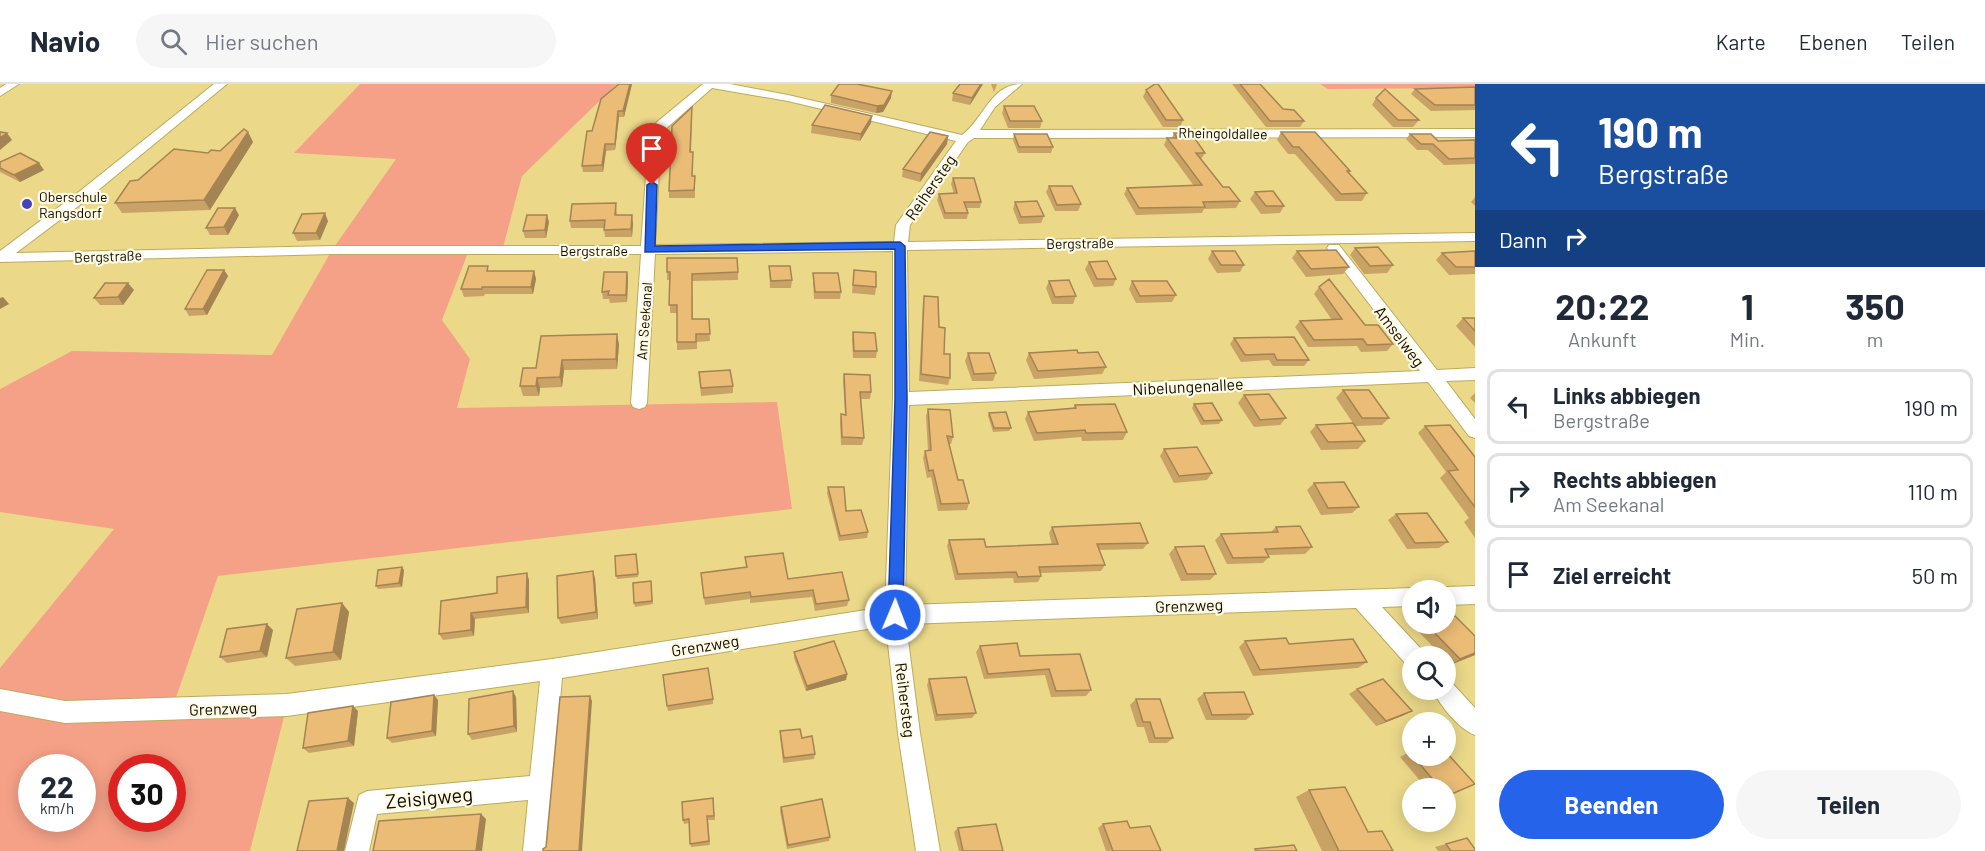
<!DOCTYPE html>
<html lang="de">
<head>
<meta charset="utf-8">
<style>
	body { margin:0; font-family:Barlow,sans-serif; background:#f6f6f7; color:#1f2937; height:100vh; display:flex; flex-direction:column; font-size:22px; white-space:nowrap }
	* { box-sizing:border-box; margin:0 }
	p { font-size:20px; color:#747a83 }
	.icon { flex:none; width:33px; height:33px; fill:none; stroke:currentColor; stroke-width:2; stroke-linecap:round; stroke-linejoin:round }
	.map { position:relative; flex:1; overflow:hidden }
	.side { display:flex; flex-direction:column; background:#fff; width:510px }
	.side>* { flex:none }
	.hud { background:#1a4fa0; color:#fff; overflow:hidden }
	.tools { position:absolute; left:1402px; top:496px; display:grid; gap:12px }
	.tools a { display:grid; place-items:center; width:54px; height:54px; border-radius:50%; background:#fff; box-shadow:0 3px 15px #0003; font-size:30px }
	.speed { position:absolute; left:18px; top:670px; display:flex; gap:12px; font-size:30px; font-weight:700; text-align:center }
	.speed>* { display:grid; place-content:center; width:78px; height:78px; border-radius:50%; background:#fff; box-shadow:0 3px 15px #0003; line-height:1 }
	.speed small { font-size:15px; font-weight:400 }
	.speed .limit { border:9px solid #d22; background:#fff; color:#111 }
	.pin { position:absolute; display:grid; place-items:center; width:51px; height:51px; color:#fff; margin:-62px -26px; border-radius:50% 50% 50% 0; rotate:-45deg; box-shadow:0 0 6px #0007 }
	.pin .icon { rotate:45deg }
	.me { position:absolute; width:66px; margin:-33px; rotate:1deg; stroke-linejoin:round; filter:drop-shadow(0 0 4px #0008) }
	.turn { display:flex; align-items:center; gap:21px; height:126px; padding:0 24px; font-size:27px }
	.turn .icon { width:78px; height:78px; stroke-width:2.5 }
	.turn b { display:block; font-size:42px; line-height:51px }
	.then { display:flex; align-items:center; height:57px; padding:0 24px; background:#0003; gap:12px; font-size:22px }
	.eta { display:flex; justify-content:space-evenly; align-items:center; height:102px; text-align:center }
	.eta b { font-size:36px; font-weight:700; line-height:42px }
	.cta { display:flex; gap:12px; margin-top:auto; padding:12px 24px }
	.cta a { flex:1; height:69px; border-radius:36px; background:#2563eb; color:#fff; font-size:24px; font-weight:700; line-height:69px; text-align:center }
	.cta a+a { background:#f6f6f7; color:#1f2937 }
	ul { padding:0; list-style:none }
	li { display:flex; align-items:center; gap:18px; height:75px; margin:0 12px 9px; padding:0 12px; border:3px solid #e0e1e3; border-radius:12px }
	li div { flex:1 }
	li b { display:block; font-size:22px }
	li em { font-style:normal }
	header { display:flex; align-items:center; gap:36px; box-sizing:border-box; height:84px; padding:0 30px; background:#fff; border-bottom:2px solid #e0e1e3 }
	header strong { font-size:28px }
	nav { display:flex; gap:33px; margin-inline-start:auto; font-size:21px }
	.search { width:420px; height:54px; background:#f6f6f7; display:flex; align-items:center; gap:15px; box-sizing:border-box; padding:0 21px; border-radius:33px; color:#747a83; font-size:22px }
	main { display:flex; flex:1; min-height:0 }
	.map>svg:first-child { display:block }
	.green { fill:#f5a187; fill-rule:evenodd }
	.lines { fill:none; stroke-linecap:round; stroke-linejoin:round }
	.minor-casing { stroke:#bcab5b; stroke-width:2 }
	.minor { fill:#fff; fill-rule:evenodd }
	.wall { fill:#c9a265 }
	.shaded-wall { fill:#a48453 }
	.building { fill:#eabc76; stroke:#a48453; stroke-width:1.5 }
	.route { fill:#2563eb; stroke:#184099; stroke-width:1.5 }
	.poi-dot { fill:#4543b9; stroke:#fffae3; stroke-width:2 }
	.labels { text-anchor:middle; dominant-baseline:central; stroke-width:4.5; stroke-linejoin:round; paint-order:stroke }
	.far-street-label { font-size:14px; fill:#100b00; stroke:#fffae3 }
	.far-poi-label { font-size:14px; fill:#100b00; stroke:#fffae3; text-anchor:start }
	.street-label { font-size:16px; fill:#100b00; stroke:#fffae3 }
	.near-street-label { font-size:20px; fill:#100b00; stroke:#fffae3 }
</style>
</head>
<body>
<header>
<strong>Navio</strong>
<div class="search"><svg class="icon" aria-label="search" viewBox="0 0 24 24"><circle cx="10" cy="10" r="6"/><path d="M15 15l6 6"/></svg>Hier suchen</div>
<nav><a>Karte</a><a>Ebenen</a><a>Teilen</a></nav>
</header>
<main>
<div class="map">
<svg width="1475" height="767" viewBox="0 0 1475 767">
	<rect width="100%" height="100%" fill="#ebd989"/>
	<!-- green -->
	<path class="green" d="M360,0H617L522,92L502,167L469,166L442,236L470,275L457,324L777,318L792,425L218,492L172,625L287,621L250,767H0V584L114,445L0,428V305L72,267L272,271L332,166L396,75L294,69ZM32,684H82V735H32ZM122,684H172V735H122Z
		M1320,0H1475V4L1328,5Z"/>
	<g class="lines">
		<!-- minor casing -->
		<g class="minor-casing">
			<path id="minor" d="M6,0H19L0,12V4Z
				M214,0H227L85,117L16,169L332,162H641L649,49L657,38L703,0H730L788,11L962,51C984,35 990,0 1022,0L995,23L980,46L1475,45V53L974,54L968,58L910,141L908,158L1475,149V157L907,166L909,308L1420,287L1327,164L1329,161H1339L1437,286L1475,284V296L1446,297L1475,335V354L1469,352L1428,298L909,321L905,521L1413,504L1420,507H1413V522L1382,523L1422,566L1425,573H1413V583L1406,580L1356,524L906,540L920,649L940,767H916L898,649L886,542L562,594L547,767H523L528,716L377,730L369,767H345L359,711L367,707L530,692L540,597L287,632L65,639L0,627V605L65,617L287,610L552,575L885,523L893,315V167L655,170L647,319L645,323L639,325L633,323L631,319L641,170H332L0,178V167L75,111ZM712,4L788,17L956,57L896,141L894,158L655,161L661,49Z
				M1475,502V520L1446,521V507H1438L1446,503Z
				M1446,596L1452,599L1475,624V651C1459,645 1440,622 1433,606H1446Z"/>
		</g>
		<!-- minor -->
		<use href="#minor" class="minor"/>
	</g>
	<!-- wall -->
	<path class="wall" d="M632,0L624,33H619L615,66L606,67L603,88H583L582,82L592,47Z
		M960,0H983L970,21L952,17L953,9Z
		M991,0H997L994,8Z
		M1232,0H1260L1283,25L1304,37L1300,43H1266Z
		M1475,3V26L1431,27L1411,10L1415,5Z
		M1146,6L1183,36L1180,43H1163L1143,13Z
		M831,11L891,14L883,28L876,29L831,19Z
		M1376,14L1419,36L1413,43H1393L1372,21Z
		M1004,22L1042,37L1040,44H1008L1002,29Z
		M692,31L691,68H693L692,92L695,99V114H669V107Z
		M871,39L860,57L811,49L812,41Z
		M248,48L253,58L210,126L122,129L115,119L138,96L208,69L220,67Z
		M1281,48L1350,87L1349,89L1367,109L1362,117H1336L1295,70H1288L1277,56Z
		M1174,49L1205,69L1201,75L1223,103L1240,117L1236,124L1204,125L1202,129L1136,131L1124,110L1127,104L1194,102L1164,61L1167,54H1172Z
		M1014,50L1053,63L1051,69H1018L1013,56Z
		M1410,50L1438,57L1475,56V80L1444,81L1428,66H1417L1406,55Z
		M948,52L947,60L920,98L902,93L903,85Z
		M0,78L44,86L20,98L0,88Z
		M953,94L981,118L980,124H967L968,129L967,135H944L937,116L939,110H954L951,100Z
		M1049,102L1081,120L1078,127H1055L1046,108Z
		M1255,108L1284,122L1280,129L1261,130L1250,115Z
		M1475,113V122L1471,118Z
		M1015,118L1044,132L1041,139L1019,140L1013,125Z
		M616,119L617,131L633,139L632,153H605L604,144H571L570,137Z
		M239,131L228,151H210L206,144Z
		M328,137L320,156L297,157L293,149Z
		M549,138L546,154H525L523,147Z
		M1355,164L1393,181L1387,189L1364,190L1350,171Z
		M1212,167L1244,181L1240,188L1217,189L1208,175Z
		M1297,167L1349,183L1343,190L1306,193L1292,174Z
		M1475,167V190L1449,191L1436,176L1442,169Z
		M1089,178L1116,195L1113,202L1094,203L1085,185Z
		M769,182L792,196L791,204H770Z
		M224,186L228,192L207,231L189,232L185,225Z
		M854,186L876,203L875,211L852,209Z
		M490,187H534L536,195L533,210H485L484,212L464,213L461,205Z
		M627,188L628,195L627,218L610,219L609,215H603L602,208Z
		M667,188H738V196L692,197L693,235H709L710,257L697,258V265L677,266V229H670V196H667Z
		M813,189L841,208L840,215H814L813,196Z
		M1049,197L1076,212L1073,220H1052L1046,204Z
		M1132,197L1176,211L1172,218L1136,219L1129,205Z
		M1319,203L1365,241L1393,260L1387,267L1361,268L1357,262L1308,263L1295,243L1300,237L1332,236L1314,210Z
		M134,206L123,221H100L94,214Z
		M924,212L944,270L950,294L948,301L919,297L923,218Z
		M1463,234H1475V263L1456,242Z
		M853,248L877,267L876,274H853L852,256Z
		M1234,254L1309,276L1304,282H1273L1269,276L1241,278L1230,260Z
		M619,260L617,285L564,286L562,303L540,304L539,312H523L520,302L536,284Z
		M968,269L996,289L993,297H972L965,277Z
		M1029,269H1078L1106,283L1102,290L1034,295L1026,276Z
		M699,288L733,302V309L701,312Z
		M844,290L871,308L870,315H861L864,354L862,361H841L840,338L841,330L845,331L843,297Z
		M1343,306L1389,334L1382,341L1355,342L1336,314Z
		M1475,309V319L1470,314Z
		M1244,311L1286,334L1280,341L1254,343L1238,319Z
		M1194,320L1222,336L1219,340L1201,341L1192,324Z
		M1075,321L1127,348L1123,356L1082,357L1081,353L1034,357L1025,335L1028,328L1073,324Z
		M928,325L953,353L951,360H949L958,396L969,419L967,426L938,427L931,393L927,394L923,374L925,367H928L926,332Z
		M989,329L1011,344L1009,347L993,348L988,332Z
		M1316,341L1365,357L1358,365L1321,366L1310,348Z
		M1425,342L1475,373V454L1464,438L1469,434L1440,394L1446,388L1418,349Z
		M1164,365L1212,389L1207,396L1174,399L1160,372Z
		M1314,399L1359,423L1352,429L1321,431L1307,406Z
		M828,403L846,427L868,448L867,454L839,457L827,409Z
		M1396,430L1448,458L1439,464L1407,465L1388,436Z
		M1052,443L1148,459L1143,465L1099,466L1105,481L1101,487L1041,489V492L1038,498L1014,499L1013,494L955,496L947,462L949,456L986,463L1052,461L1049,449Z
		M1276,443L1312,463L1305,470L1269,471V473L1263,479L1227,480L1215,456L1221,450L1271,448Z
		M1175,463L1216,490L1210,496L1181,497L1169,470Z
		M637,473L638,493L617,495L616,492Z
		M745,473L788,495L849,516L847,522L815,527L812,513L750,519V515L705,521L701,495L746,483Z
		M404,486L402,503L378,505L376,502Z
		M595,494L598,535L561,540L558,534Z
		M529,496V529L475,535L474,552L443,556L439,550L497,509Z
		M651,497L653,520L635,523L634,519Z
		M342,519L349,528L341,576L295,582L286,574Z
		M1428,542L1475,571L1450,581L1446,577V573H1443L1419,548Z
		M273,546L267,573L227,579L220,573Z
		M1245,557L1289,560L1367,578L1358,584L1253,592L1239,563Z
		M980,562L1020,572L1091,606L1086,612L1051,613L1045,591L984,595L976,568Z
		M794,568L847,590L846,596L806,607L794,574Z
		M929,595L976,629L972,634L935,637L927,601Z
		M1357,605L1412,627L1402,632L1376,642L1349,610Z
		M1204,609L1253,630L1246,636H1206L1197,615Z
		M516,613L517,648L472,656L468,650Z
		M713,615V620L668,627L667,622Z
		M1136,615L1173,654L1167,659H1149L1144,643H1137L1130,621Z
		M438,616L436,652L392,659L387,654Z
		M358,627L354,662L309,669L303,664Z
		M780,647L802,654L815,670L814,675L783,679L780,652Z
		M1413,666L1475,700L1446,713V705H1427L1400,673Z
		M1309,706L1368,748L1393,767H1322L1296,713Z
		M713,714L715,736H708L710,761L691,763L689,739L684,740L683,736Z
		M781,723L830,753L829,757L787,765L780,727Z
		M1103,740L1130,744L1161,767H1106L1098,744Z
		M958,744L1003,767H959L954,748Z
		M1446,760L1475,767H1438L1435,763Z"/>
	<!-- shaded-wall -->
	<path class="shaded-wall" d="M630,0H632L624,33L623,27Z
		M981,0H983L970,21L972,14Z
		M892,7L891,14L883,28L876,29L877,22Z
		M618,27L619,33L615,66V60Z
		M872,32L871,39L860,57L861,50Z
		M248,48L253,58L210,126L204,116Z
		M7,49L12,56L0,66V54Z
		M948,52L947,60L920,98L921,90Z
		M605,60L606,67L603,88L602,81Z
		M39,79L44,86L20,98L14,91Z
		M235,124L239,131L228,151L224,143Z
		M325,129L328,137L320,156L316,149Z
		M547,131L549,138L546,154L545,146Z
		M632,131L633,139L632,153L631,145Z
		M224,186L228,192L207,231L203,225Z
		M534,187L536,195L533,210L531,203Z
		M627,188L628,195L627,218L626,211Z
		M128,199L134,206L123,221L118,213Z
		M3,213L9,220L0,225V214Z
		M617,250L619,260L617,285L616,275Z
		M562,276L564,286L562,303L560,293Z
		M537,294L540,304L539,312L536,302Z
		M402,483L404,486L402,503L399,499Z
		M593,487L595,494L598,535L596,528Z
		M527,489L529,496V529L526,523Z
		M342,519L349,528L341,576L333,568Z
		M471,529L475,535L474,552L471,546Z
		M267,540L273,546L267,573L260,567Z
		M1475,569V571L1450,581L1460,575Z
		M847,590L846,596L806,607L807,602Z
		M513,607L516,613L517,648L514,642Z
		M434,611L438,616L436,652L432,647Z
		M590,612L592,617L582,767H579Z
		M353,622L358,627L354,662L348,657Z
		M1412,627L1402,632L1376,642L1386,637Z
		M348,714L354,719L344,767H337Z
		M481,730L486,735L482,767H476Z"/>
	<!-- building -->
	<path class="building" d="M619,0H630L623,27H618L615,60H605L602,81L582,82L587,47H592L601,15Z
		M839,0H857L892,7L884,21L877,22L831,11Z
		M960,0H981L972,14L953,9Z
		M1155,0H1158L1183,36H1166L1146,6Z
		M1240,0H1260L1283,25L1294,26L1304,37H1270Z
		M1475,3V21H1435L1415,5Z
		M1385,5L1419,36H1398L1376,14Z
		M825,21L872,32L861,50L812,41Z
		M1004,22H1034L1042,37H1010Z
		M692,23L690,68H693L692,92H695L694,106L669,107L672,42Z
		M244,45L248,48L204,116L115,119L130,97L138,96L174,65L208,69L211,66L220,67Z
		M0,48L7,49L0,54Z
		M930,48L948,52L921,90L903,85Z
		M1281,48H1315L1350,87H1347L1367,109L1341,110L1299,63H1293Z
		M1174,49H1191L1205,69H1196L1223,103H1229L1240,117L1203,118L1205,123L1139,124L1127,104L1202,101L1167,54H1177Z
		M1014,50H1047L1053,63H1019Z
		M1410,50H1431L1438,57L1475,56V74L1449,75L1433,60H1421Z
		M20,69L39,79L14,91L0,84V78Z
		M953,94H974L981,118H964L968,129H945L939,110L957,109Z
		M1049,102H1072L1081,120L1057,121Z
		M1273,107L1284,122H1266L1255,108Z
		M1037,117L1044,132L1021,133L1015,118Z
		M616,119L615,131H632L631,145L604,146L605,136L570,137L572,120Z
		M218,124H235L224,143L206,144Z
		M325,129L316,149H293L302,130Z
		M527,131H547L545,146L523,147Z
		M1378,163L1393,181L1370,182L1355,164Z
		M1336,166L1349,183L1311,185L1297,167Z
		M1212,167H1235L1244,181H1221Z
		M1475,167V183H1456L1442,169Z
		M667,174H737L738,188L692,190V235H709L710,250H696V258H677V221H669L670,188H667Z
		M1107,177L1116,195H1097L1089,178Z
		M469,182H488L487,187H534L531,203H482V205H461Z
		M769,182H790L792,196L771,197Z
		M207,186H224L203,225H185Z
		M854,186L876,188V203L853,201Z
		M604,188H627L626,211H608L609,207L602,208Z
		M813,189H838L841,208H815Z
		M1329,195L1365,241H1378L1393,260L1367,261L1363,255L1314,256L1300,237L1342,235L1319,203Z
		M1069,196L1076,212L1055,213L1049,197Z
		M1132,197H1167L1176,211L1140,212Z
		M105,199H128L118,213L94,214Z
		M924,212L938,213L939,243L945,244L944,270H950V294L921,290Z
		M1463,234H1475V247Z
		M853,248L875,249L877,267H854Z
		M617,250L616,275L562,276L560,293L537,294L536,302H520L523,284H536L541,252Z
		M1294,253L1309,276H1277L1274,270L1245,271L1234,254Z
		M1077,266L1078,269L1098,268L1106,283L1038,287L1029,269Z
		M968,269H989L996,289L974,290Z
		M730,286L733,302L701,304L699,288Z
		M844,290L870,291L871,308H860L864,354L842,353L841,330L846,331Z
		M1343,306H1369L1389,334H1362Z
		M1269,310L1286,334L1260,336L1244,311Z
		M1212,319L1222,336L1204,337L1194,320Z
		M1115,320L1127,348L1086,349L1085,346L1037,349L1028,328L1076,324L1075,321Z
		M928,325L950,326L953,353L947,352L958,396H963L969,419L941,420L933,386L929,387L925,367L931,366Z
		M1006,328L1011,344H994L989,329Z
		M1353,339L1365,357L1328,358L1316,341Z
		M1450,341L1475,373V423L1448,387L1458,386L1425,342Z
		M1197,363L1212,389L1179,392L1164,365Z
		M1344,398L1359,423L1328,424L1314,399Z
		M828,403H844L846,427L861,426L868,448L840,452Z
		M1427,429L1448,458L1415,459L1396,430Z
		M1140,439L1148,459L1097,460L1105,481L1039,483L1041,492L1018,493L1016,488L958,490L949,456L984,455L986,463L1058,460L1052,443Z
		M1300,442L1312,463L1265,465L1269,473L1233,474L1221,450L1278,448L1276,443Z
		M1204,462L1216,490H1187L1175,463Z
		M783,469L788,495L842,488L849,516L816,520L813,506L751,513L750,508L704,514L701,489L747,483L745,473Z
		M636,470L638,490L616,492L615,472Z
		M402,483L399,499L376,502L378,486Z
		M593,487L596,528L558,534L557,492Z
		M527,489L526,523L471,529V546L439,550L441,517L497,509V493Z
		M651,497L652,517L634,519L633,499Z
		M342,519L333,568L286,574L297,525Z
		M1455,532L1475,552V569L1460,575L1428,542L1434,540H1446V535Z
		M267,540L260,567L220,573L227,545Z
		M1286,554L1289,560L1353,555L1367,578L1260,586L1245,557Z
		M834,557L847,590L807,602L794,568Z
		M1017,559L1020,572L1080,570L1091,606L1056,607L1049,585L988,590L980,562Z
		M708,584L713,615L667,622L663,591Z
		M966,593L976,629L937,631L929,595Z
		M1383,595L1412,627L1386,637L1357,605Z
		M513,607L514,642L468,650L469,615Z
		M1244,608L1253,630L1212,631L1204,609Z
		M434,611L432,647L387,654L391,618Z
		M590,612L579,767H543V765L546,763L560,613Z
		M1136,615H1160L1173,654H1155L1150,638H1143Z
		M353,622L348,657L303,664L308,629Z
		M800,645L802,654L812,652L815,670L784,674L780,647Z
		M1446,668L1475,700L1447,712L1446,710V705H1441L1413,672H1446Z
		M1345,703L1368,748L1382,747L1393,767H1339L1309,706Z
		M348,714L337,767H297L309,717Z
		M713,714L714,732H707L709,757L690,760L689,735L683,736L682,718Z
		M822,715L830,753L788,761L781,723Z
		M481,730L476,767H373L379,737Z
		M1127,737L1130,744L1150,742L1161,767H1113L1103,740Z
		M996,740L1003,767H963L958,744Z
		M1467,754L1475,765V767H1450H1451L1446,760Z
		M1294,761L1297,767H1256L1255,765Z"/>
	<!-- route -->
	<path class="route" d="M652,98L657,101L655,162L900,158L905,162L907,315L903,531L901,536L895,538L890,536L888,531L895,315V165L645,168L647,101Z"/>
	<!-- markers -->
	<circle class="poi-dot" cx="27" cy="120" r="6"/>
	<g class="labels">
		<!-- far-street labels -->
		<g class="far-street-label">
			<text transform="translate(1223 49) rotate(1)">Rheingoldallee</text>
			<text transform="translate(1080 159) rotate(-1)">Bergstraße</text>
			<text x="594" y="166">Bergstraße</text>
			<text transform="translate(108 172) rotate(-2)">Bergstraße</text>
			<text transform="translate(644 237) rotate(-86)">Am Seekanal</text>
		</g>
		<!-- far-poi labels -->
		<g class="far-poi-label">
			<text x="39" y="112">Oberschule<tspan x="39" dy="16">Rangsdorf</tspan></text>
		</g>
		<!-- street labels -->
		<g class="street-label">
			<text transform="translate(930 103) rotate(-55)">Reihersteg</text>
			<text transform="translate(1400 252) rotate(53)">Amselweg</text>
			<text transform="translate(1188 302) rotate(-3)">Nibelungenallee</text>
			<text transform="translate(1189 521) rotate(-2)">Grenzweg</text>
			<text transform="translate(705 561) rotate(-9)">Grenzweg</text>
			<text transform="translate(906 616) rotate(83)">Reihersteg</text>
			<text transform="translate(223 624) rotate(-2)">Grenzweg</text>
		</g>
		<!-- near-street labels -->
		<g class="near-street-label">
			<text transform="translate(429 713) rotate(-5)">Zeisigweg</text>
		</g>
	</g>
</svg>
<div class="tools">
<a><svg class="icon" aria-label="sound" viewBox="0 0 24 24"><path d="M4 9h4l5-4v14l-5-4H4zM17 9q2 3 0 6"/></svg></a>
<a><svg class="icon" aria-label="search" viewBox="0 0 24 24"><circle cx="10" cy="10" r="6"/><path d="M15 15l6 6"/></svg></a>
<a>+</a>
<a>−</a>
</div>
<div class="speed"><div>22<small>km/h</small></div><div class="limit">30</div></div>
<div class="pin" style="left:652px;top:101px;background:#d93025"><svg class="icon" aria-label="arrive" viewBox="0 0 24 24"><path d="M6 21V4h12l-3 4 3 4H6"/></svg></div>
<svg class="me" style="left:895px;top:531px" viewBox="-20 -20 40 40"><circle r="17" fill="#2563eb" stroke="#fff" stroke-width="3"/><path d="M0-11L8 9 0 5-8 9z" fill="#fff"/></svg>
</div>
<section class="side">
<div class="hud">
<div class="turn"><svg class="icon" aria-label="left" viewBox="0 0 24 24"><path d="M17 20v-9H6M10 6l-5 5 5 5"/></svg><div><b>190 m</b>Bergstraße</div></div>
<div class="then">Dann<svg class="icon" aria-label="right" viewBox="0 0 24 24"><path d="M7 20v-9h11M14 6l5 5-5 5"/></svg></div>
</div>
<div class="eta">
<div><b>20:22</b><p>Ankunft</p></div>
<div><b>1</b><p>Min.</p></div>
<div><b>350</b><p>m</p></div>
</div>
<ul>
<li><svg class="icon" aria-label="left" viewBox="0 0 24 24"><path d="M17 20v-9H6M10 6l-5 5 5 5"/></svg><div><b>Links abbiegen</b><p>Bergstraße</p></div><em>190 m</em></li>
<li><svg class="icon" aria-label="right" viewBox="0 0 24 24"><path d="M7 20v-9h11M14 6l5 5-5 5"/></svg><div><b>Rechts abbiegen</b><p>Am Seekanal</p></div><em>110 m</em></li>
<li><svg class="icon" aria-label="arrive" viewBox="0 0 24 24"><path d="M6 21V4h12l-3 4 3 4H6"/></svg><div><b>Ziel erreicht</b></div><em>50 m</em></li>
</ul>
<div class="cta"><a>Beenden</a><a>Teilen</a></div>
</section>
</main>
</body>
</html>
